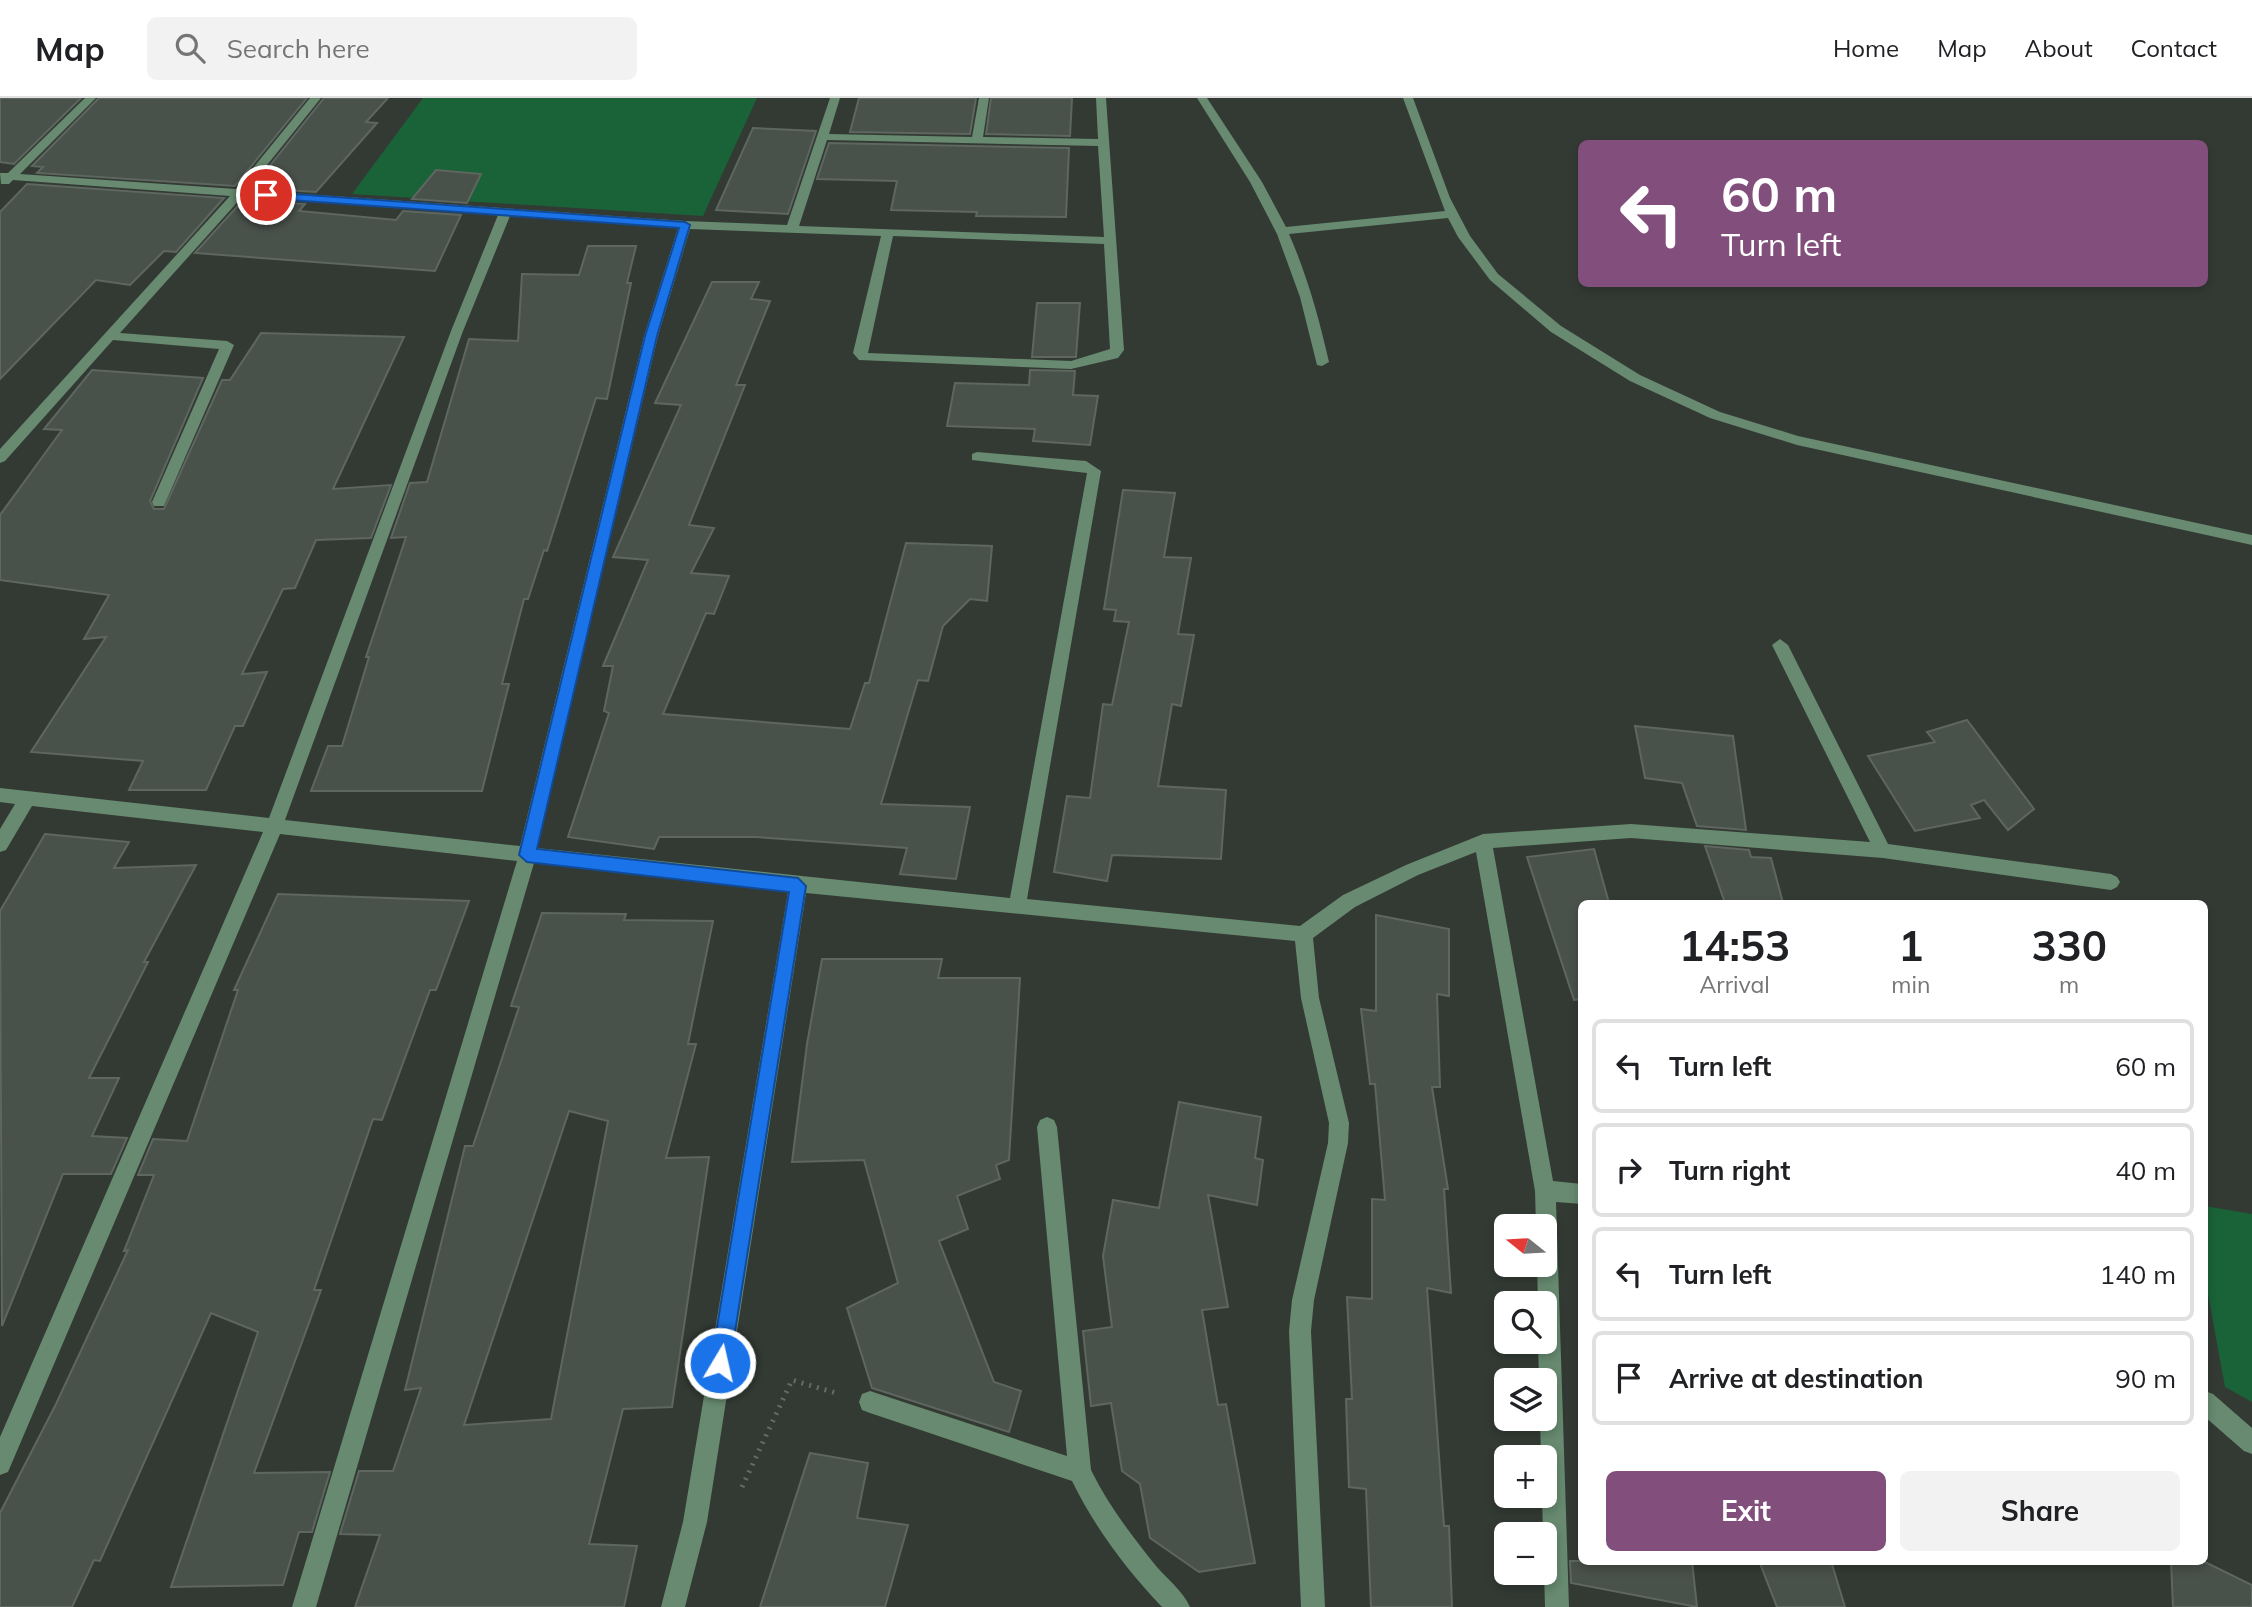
<!DOCTYPE html>
<html lang="en">
<head>
<meta charset="utf-8">
<style>
	body { margin:0; font-family:Mulish,sans-serif; background:#f2f2f2; color:#202124; height:100vh; display:flex; flex-direction:column; font-size:26px; white-space:nowrap }
	* { box-sizing:border-box; margin:0 }
	p { font-size:23px; color:#757577 }
	.icon { flex:none; width:38px; height:38px; fill:none; stroke:currentColor; stroke-width:2; stroke-linecap:round; stroke-linejoin:round }
	.map { position:relative; flex:1; overflow:hidden }
	.panel { position:absolute; left:1578px; top:802px; width:630px; height:665px; display:flex; flex-direction:column; background:#fff; border-radius:10px; box-shadow:0 4px 10px #0003 }
	.panel>* { flex:none }
	.guide { position:absolute; left:1578px; top:42px; width:630px; height:147px; border-radius:10px; box-shadow:0 4px 10px #0003; background:#824f7d; color:#fff; overflow:hidden }
	.needle { width:46px; rotate:288deg }
	.buttons { position:absolute; left:1494px; top:1116px; display:grid; gap:14px }
	.buttons a { display:grid; place-items:center; width:63px; height:63px; border-radius:10px; background:#fff; box-shadow:0 4px 10px #0003; font-size:35px }
	.pin { position:absolute; display:grid; place-items:center; width:60px; height:60px; color:#fff; margin:-30px; border:4px solid #fff; border-radius:50%; box-shadow:0 2px 7px #0007 }
	.me { position:absolute; width:77px; margin:-38px; rotate:9deg; stroke-linejoin:round; filter:drop-shadow(0 0 5px #0008) }
	.turn { display:flex; align-items:center; gap:24px; height:147px; padding:0 28px; font-size:32px }
	.turn .icon { width:91px; height:91px; stroke-width:2.5 }
	.turn b { display:block; font-size:49px; line-height:60px }
	.eta { display:flex; justify-content:space-evenly; align-items:center; height:119px; text-align:center }
	.eta b { font-size:42px; font-weight:700; line-height:49px }
	.action { display:flex; gap:14px; margin-top:auto; padding:14px 28px }
	.action a { flex:1; height:80px; border-radius:10px; background:#824f7d; color:#fff; font-size:28px; font-weight:700; line-height:80px; text-align:center }
	.action a+a { background:#f2f2f2; color:#202124 }
	ul { padding:0; list-style:none }
	li { display:flex; align-items:center; gap:21px; height:94px; margin:0 14px 10px; padding:0 14px; border:4px solid #e0e0e0; border-radius:10px }
	li div { flex:1 }
	li b { display:block; font-size:26px }
	li em { font-style:normal }
	header { display:flex; align-items:center; gap:42px; box-sizing:border-box; height:98px; padding:0 35px; background:#fff; border-bottom:2px solid #e0e0e0 }
	header strong { font-size:33px }
	nav { display:flex; gap:38px; margin-inline-start:auto; font-size:24px }
	.search { width:490px; height:63px; background:#f2f2f2; display:flex; align-items:center; gap:18px; box-sizing:border-box; padding:0 24px; border-radius:10px; color:#757577; font-size:26px }
	.map>svg:first-child { display:block }
	.green { fill:#1a6237 }
	.building { fill:#49514b; stroke:#5e6660; stroke-width:2; fill-rule:evenodd }
	.lines { fill:none; stroke-linecap:round; stroke-linejoin:round }
	.path { stroke:#656b66; stroke-width:5; stroke-dasharray:2 6; stroke-linecap:butt }
	.minor { fill:#678a70; fill-rule:evenodd }
	.route { fill:#1a73e8; stroke:#114b97; stroke-width:2 }
</style>
</head>
<body>
<header>
<strong>Map</strong>
<div class="search"><svg class="icon" aria-label="search" viewBox="0 0 24 24"><circle cx="10" cy="10" r="6"/><path d="M15 15l6 6"/></svg>Search here</div>
<nav><a>Home</a><a>Map</a><a>About</a><a>Contact</a></nav>
</header>
<div class="map">
<svg width="2252" height="1509" viewBox="0 0 2252 1509">
	<rect width="100%" height="100%" fill="#333a34"/>
	<!-- green -->
	<path class="green" d="M423,0H757L703,118L352,96Z
		M2205,1108L2252,1116V1304L2225,1289L2205,1180Z"/>
	<!-- building -->
	<path class="building" d="M0,0H81L14,66L0,64Z
		M99,0H307L235,88L37,75L43,69L32,68Z
		M324,0H388L366,24L377,25L316,94L252,90Z
		M859,0H976L970,36L850,34Z
		M991,0H1072L1070,38L986,36Z
		M753,30L816,33L788,116L716,112Z
		M829,45L1069,50L1066,119L976,118L977,114L891,112L897,83L817,81Z
		M436,72L481,76L467,105L412,101Z
		M27,86L224,100L176,154L164,153L130,187L96,182L0,281V114Z
		M243,102L305,106L299,113L396,122L403,113L461,117L435,173L195,155Z
		M588,148H636L627,185H631L607,301L596,300L547,453L544,452L528,501H524L502,586H509L482,693H311L328,648H342L369,559H366L406,439L391,440L410,385L427,384L469,241L518,243L522,176L579,177Z
		M712,184H759L751,201L770,203L736,287H745L689,427L714,430L691,475L729,478L714,516L706,515L663,616L850,631L865,585H869L906,445L992,448L987,503L970,501L943,528L928,583L918,582L881,706L970,709L956,781L900,776L907,750L756,739H659L654,751L568,739L609,615L604,613L613,568H603L648,462L613,459L681,307L655,305Z
		M1037,205H1080L1076,259H1032Z
		M261,235L404,239L333,391L391,387L371,440L316,442L295,490L283,491L242,576L267,574L243,628H235L206,692H129L143,663L31,654L106,539L84,541L109,497L0,482V417L62,332L44,331L92,272L203,280L150,403L154,411H164L222,282H230Z
		M1030,272L1075,273L1073,297L1098,298L1090,347L1033,343L1035,331L947,328L955,285L1029,287Z
		M1123,392L1175,395L1164,459L1191,460L1178,536L1194,537L1181,608L1172,606L1158,688L1226,692L1221,761L1112,757L1107,783L1054,774L1067,698L1090,700L1103,606L1112,607L1129,524L1114,523L1116,512L1104,511Z
		M1967,622L2034,711L2008,732L1984,702L1971,707L1980,720L1915,733L1868,658L1935,644L1927,634Z
		M1635,628L1733,638L1746,732L1697,728L1682,685L1645,680Z
		M45,736L129,744L114,770L196,767L144,864H148L89,980H119L92,1038L127,1040L111,1076H63L2,1228L0,813Z
		M1705,748L1749,752L1751,759L1771,760L1783,805H1725Z
		M1594,751L1609,805H1582V901L1574,902L1527,759Z
		M278,796L469,803L436,892H430L382,1022L373,1021L314,1192H321L254,1375L330,1374L312,1434H299L283,1487L171,1489L258,1234L211,1215L100,1463L94,1462L72,1509H0V1415L56,1306L128,1152L124,1153L154,1077H138L153,1041L187,1043L238,892H234Z
		M542,815L626,816L624,822L713,823L688,946H696L666,1060L709,1059L672,1309L623,1311L589,1446L637,1448L624,1509H355L380,1437L340,1436L359,1373H393L421,1290L405,1292L465,1048H473L519,909L511,908ZM569,1013L608,1023L551,1321L464,1327Z
		M1376,817L1449,831V898L1437,896L1440,989H1432L1448,1091H1444L1451,1195L1427,1190L1444,1428H1449L1452,1509H1371L1366,1391L1349,1389L1346,1301H1352L1347,1199L1372,1201V1101L1385,1102L1375,986H1370L1361,911L1376,913Z
		M822,861H942L938,880H1020L1009,1062L996,1067L1000,1081L957,1098L968,1131L939,1143L994,1284L1021,1293L1009,1334L872,1290L847,1210L898,1185L864,1062L792,1064L807,946Z
		M1179,1004L1261,1019L1255,1060L1263,1062L1257,1107L1208,1097L1228,1209L1202,1212L1218,1307L1226,1306L1255,1465L1199,1474L1150,1440L1140,1386L1122,1373L1111,1305L1091,1308L1083,1233L1112,1229L1103,1158L1113,1102L1159,1110Z
		M810,1355L868,1365L857,1420L908,1427L885,1509H760Z
		M1570,1463H1692L1697,1509L1571,1485Z
		M1759,1463H1831L1845,1509H1777Z
		M2171,1463H2203L2252,1487V1509H2173Z"/>
	<g class="lines">
		<!-- path -->
		<path class="path" d="M742,1389L792,1282L836,1295"/>
		<!-- minor -->
		<path class="minor" d="M85,0H96L20,76L236,91L310,0H321L247,92L685,123L787,127L830,0H840L829,36L972,39L979,0H989L983,39L1098,41L1096,0H1106L1124,252L1118,260L1071,271L859,262L853,255L881,138L690,131L658,238L537,750L1010,800L1087,375L972,362V356L977,354L1086,363L1101,373L1027,801L1300,828L1343,797L1406,767L1483,736L1631,726L1870,744L1772,547L1780,541L1788,547L1888,746L2111,776L2117,779L2120,784L2117,789L2111,792L1883,760L1631,740L1493,750L1553,1083L1582,1086V1106L1556,1104L1569,1509H1545L1542,1398H1545V1360H1541L1540,1321H1545V1283H1539L1538,1244H1545V1206H1538L1537,1167H1545V1129H1536L1535,1093L1476,754L1418,777L1355,809L1313,840L1319,900L1349,1025L1348,1045L1314,1202L1311,1233L1325,1509H1301L1289,1233L1292,1202L1328,1045L1329,1025L1301,900L1295,843L806,795L707,1424L685,1509H661L683,1424L788,794L534,765L316,1509H292L517,763L280,736L8,1374L0,1377V1339L263,734L32,708L6,752L0,754V731L15,706L0,704V690L269,720L451,233L498,117L242,99L120,235L227,243L234,247L164,408H154L152,404L219,251L113,242L5,363L0,365V351L230,98L13,82L9,86H1L0,75H8ZM827,42L1098,48L1104,139L799,128ZM510,118L678,130L644,238L520,748L285,722L463,233ZM893,138L1104,146L1110,251L1071,263L868,255Z
			M1197,0H1207L1262,84L1286,129L1445,113L1403,0H1413L1450,100L1470,138L1498,176L1561,228L1640,277L1720,314L1798,338L2252,437V447L1797,347L1710,320L1630,283L1551,234L1490,182L1458,139L1448,120L1289,136C1307,177 1319,220 1329,264L1322,268L1317,267L1300,199L1277,136L1250,84Z
			M1047,1019L1054,1022L1057,1029L1091,1372C1107,1405 1129,1434 1152,1463C1164,1479 1182,1491 1190,1509H1162C1126,1471 1095,1430 1072,1383L870,1315L862,1312L859,1304L862,1296L870,1293L1067,1358L1037,1029L1040,1022Z
			M2205,1293L2213,1296L2252,1330V1356L2244,1353L2205,1319Z"/>
	</g>
	<!-- route -->
	<path class="route" d="M266,94L685,124L690,127L657,238L537,751L798,780L806,788L730,1265L728,1272L720,1275L713,1272L711,1265L789,794L527,764L519,757L645,238L679,130L262,100V95Z"/>
</svg>
<div class="buttons">
<a><svg class="needle" viewBox="-14 -14 28 28"><path d="M0-13l5 13h-10z" fill="#e53935"/><path d="M0 13l5-13h-10z" fill="#757577"/></svg></a>
<a><svg class="icon" aria-label="search" viewBox="0 0 24 24"><circle cx="10" cy="10" r="6"/><path d="M15 15l6 6"/></svg></a>
<a><svg class="icon" aria-label="layers" viewBox="0 0 24 24"><path d="M12 4l9 5-9 5-9-5zM3 14l9 5 9-5"/></svg></a>
<a>+</a>
<a>−</a>
</div>
<div class="pin" style="left:266px;top:97px;background:#d93025"><svg class="icon" aria-label="arrive" viewBox="0 0 24 24"><path d="M6 21V4h12l-3 4 3 4H6"/></svg></div>
<svg class="me" style="left:720px;top:1265px" viewBox="-20 -20 40 40"><circle r="17" fill="#1a73e8" stroke="#fff" stroke-width="3"/><path d="M0-11L8 9 0 5-8 9z" fill="#fff"/></svg>
<div class="guide">
<div class="turn"><svg class="icon" aria-label="left" viewBox="0 0 24 24"><path d="M17 20v-9H6M10 6l-5 5 5 5"/></svg><div><b>60 m</b>Turn left</div></div>
</div>
<section class="panel">
<div class="eta">
<div><b>14:53</b><p>Arrival</p></div>
<div><b>1</b><p>min</p></div>
<div><b>330</b><p>m</p></div>
</div>
<ul>
<li><svg class="icon" aria-label="left" viewBox="0 0 24 24"><path d="M17 20v-9H6M10 6l-5 5 5 5"/></svg><div><b>Turn left</b></div><em>60 m</em></li>
<li><svg class="icon" aria-label="right" viewBox="0 0 24 24"><path d="M7 20v-9h11M14 6l5 5-5 5"/></svg><div><b>Turn right</b></div><em>40 m</em></li>
<li><svg class="icon" aria-label="left" viewBox="0 0 24 24"><path d="M17 20v-9H6M10 6l-5 5 5 5"/></svg><div><b>Turn left</b></div><em>140 m</em></li>
<li><svg class="icon" aria-label="arrive" viewBox="0 0 24 24"><path d="M6 21V4h12l-3 4 3 4H6"/></svg><div><b>Arrive at destination</b></div><em>90 m</em></li>
</ul>
<div class="action"><a>Exit</a><a>Share</a></div>
</section>
</div>
</body>
</html>
